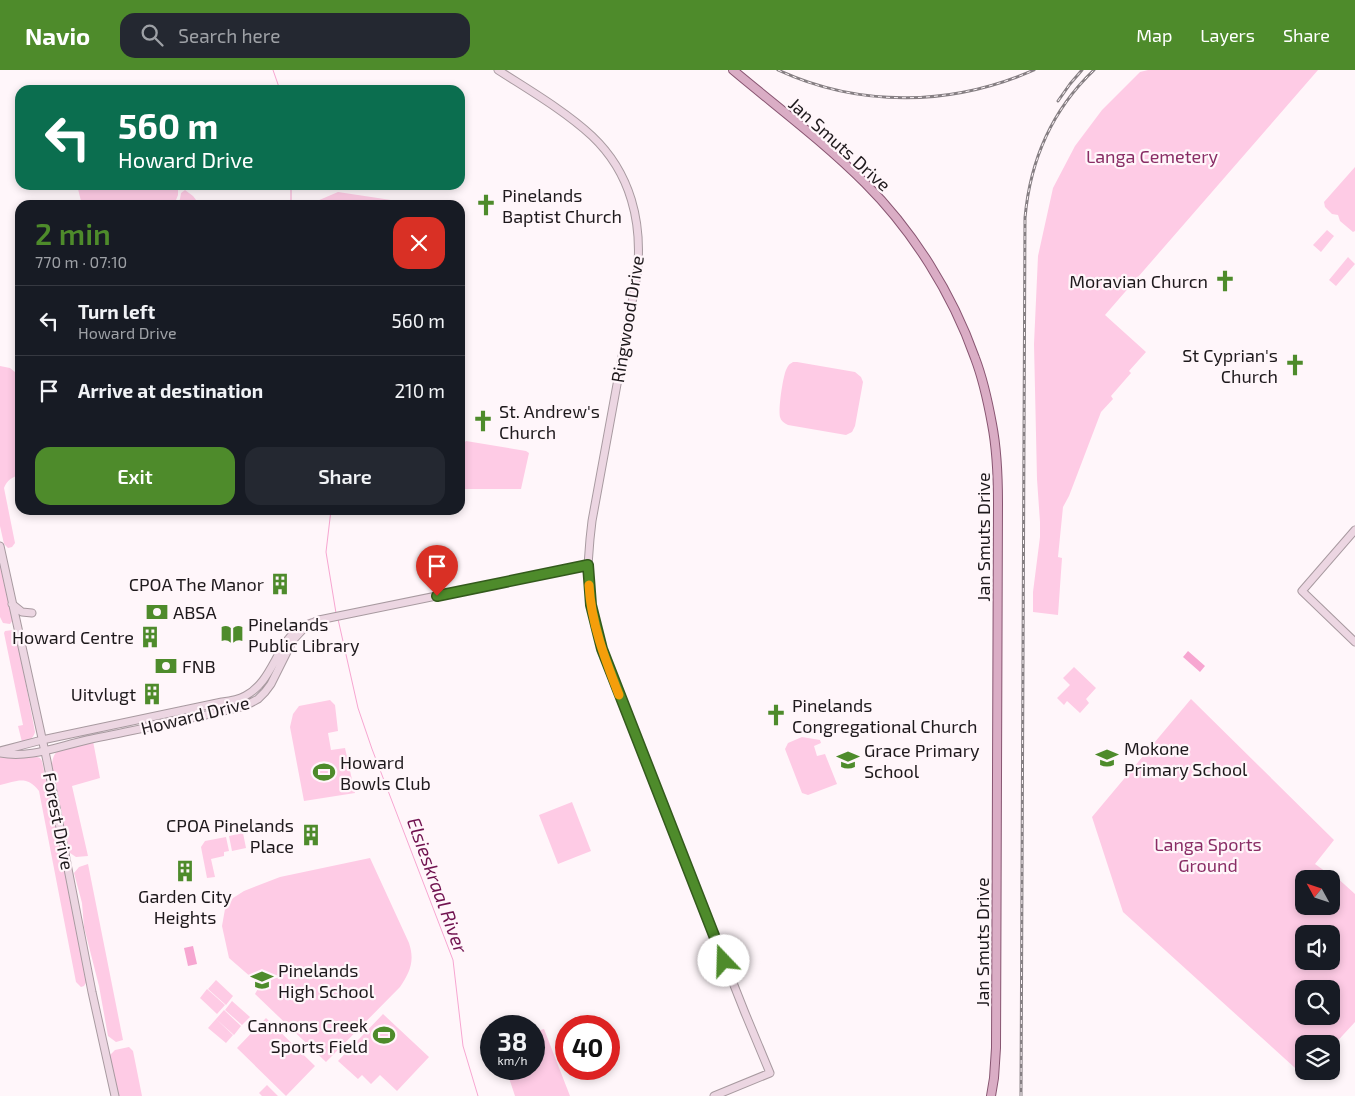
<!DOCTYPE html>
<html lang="en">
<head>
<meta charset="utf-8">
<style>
	body { margin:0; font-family:"Exo 2",sans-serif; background:#242831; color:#f1f3f6; height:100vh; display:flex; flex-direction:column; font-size:19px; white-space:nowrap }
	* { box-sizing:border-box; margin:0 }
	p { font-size:16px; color:#9ea1a6 }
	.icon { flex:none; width:28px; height:28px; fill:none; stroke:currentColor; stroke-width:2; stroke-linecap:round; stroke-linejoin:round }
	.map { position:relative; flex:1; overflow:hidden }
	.drawer { position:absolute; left:15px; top:130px; width:450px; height:315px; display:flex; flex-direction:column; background:#171b24; border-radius:15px; box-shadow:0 2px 8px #0003 }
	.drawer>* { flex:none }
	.guide { position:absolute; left:15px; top:15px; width:450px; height:105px; border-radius:15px; box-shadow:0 2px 8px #0003; background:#0b6e4f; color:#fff; overflow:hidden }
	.needle { width:32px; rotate:310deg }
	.buttons { position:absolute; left:1295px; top:800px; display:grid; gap:10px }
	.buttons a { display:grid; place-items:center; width:45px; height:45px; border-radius:10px; background:#171b24; box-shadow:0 2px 8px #0003; font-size:25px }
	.speed { position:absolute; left:480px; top:945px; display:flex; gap:10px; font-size:25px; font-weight:700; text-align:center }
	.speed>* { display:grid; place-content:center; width:65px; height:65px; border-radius:50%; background:#171b24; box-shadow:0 2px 8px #0003; line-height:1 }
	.speed small { font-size:12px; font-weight:400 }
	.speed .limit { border:8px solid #d22; background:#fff; color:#111 }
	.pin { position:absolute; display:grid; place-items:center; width:42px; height:42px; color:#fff; margin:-51px -21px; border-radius:50% 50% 50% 0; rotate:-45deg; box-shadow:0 0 5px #0007 }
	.pin .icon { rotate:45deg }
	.me { position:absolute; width:55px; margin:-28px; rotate:339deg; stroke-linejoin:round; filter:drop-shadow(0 0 4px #0008) }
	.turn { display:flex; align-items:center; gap:18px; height:105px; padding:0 20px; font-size:22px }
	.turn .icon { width:65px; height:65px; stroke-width:2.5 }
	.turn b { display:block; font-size:35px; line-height:42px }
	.round { display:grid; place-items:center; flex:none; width:52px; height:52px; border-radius:15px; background:#242831 }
	.overview { display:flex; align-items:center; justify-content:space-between; height:85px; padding:0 20px }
	h1 { font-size:30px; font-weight:600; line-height:38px; color:#4e8b2b }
	.action { display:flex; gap:10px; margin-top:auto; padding:10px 20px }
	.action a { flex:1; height:58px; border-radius:15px; background:#4e8b2b; color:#fff; font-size:20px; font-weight:600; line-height:58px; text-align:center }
	.action a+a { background:#242831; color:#f1f3f6 }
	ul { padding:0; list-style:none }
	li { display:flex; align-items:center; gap:15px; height:70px; padding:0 20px; border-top:1px solid #363941 }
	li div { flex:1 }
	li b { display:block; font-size:19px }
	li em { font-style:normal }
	header { display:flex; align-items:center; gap:30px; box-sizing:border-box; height:70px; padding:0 25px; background:#4e8b2b; color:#fff }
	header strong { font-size:24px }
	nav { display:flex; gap:28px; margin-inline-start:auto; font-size:18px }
	.search { width:350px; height:45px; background:#242831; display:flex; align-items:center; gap:12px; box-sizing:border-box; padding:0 18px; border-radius:15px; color:#9ea1a6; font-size:19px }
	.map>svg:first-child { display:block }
	.green { fill:#fecbe5; fill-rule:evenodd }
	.water { fill:#f7a6d1 }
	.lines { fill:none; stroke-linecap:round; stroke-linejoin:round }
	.stream { stroke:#f7a6d1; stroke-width:1 }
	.secondary-casing { stroke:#a89aa0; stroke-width:9 }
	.primary-casing { stroke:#885571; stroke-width:10 }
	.secondary { stroke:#ecd6e2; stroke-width:7 }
	.primary { stroke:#daadc5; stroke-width:8 }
	.rail-casing { stroke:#867f83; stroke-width:3 }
	.rail { stroke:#fff6fa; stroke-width:1; stroke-dasharray:4; stroke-linecap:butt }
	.route-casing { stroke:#335a1c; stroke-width:12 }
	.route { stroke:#4e8b2b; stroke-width:9 }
	.slow { stroke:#f59e0b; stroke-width:9 }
	.labels { text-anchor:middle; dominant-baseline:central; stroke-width:4.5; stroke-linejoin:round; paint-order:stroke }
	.street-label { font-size:18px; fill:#1e191c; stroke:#fff6fa }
	.park-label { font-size:18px; fill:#892d65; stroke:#fff6fa }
	.poi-label { font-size:18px; fill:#1e191c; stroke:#fff6fa; text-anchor:start }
	.water-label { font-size:19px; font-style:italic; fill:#70124f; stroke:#fff6fa }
</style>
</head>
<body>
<header>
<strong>Navio</strong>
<div class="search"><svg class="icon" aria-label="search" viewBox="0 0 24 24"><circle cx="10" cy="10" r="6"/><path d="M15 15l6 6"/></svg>Search here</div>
<nav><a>Map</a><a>Layers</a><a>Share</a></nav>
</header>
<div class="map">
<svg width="1355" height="1026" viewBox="0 0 1355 1026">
	<rect width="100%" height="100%" fill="#fff6fa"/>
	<!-- green -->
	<path class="green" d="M1148,0H1318L1105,245L1146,282L1129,301L1131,303L1111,326L1113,329L1101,342L1069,426L1063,437L1058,487L1062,488L1058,545L1033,542V522L1040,467V452L1037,409L1034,274L1038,186L1053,118L1075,76L1102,40L1140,2Z
		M1355,97V161L1353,162L1340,151L1338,145L1332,144L1325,137L1324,132Z
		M77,115H178V125L174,135H82Z
		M185,120L193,126L200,135H177L180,129L181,123Z
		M338,122L424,135H318L317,131Z
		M1327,160L1334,166L1321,182L1313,175Z
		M1348,187L1355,194L1336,216L1329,210Z
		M793,292H797L855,302L861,307L863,312L855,356L852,362L846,365L788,355C784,353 781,351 780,347C778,340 783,304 787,298C789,294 790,294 793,292Z
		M0,296L10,298L20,306V405C12,407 7,410 4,418L15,473L12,477L8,478L4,474L0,456Z
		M466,371L526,381L529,383L521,419H462V375Z
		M0,486L13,550L10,554L3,553L0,547Z
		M13,560L16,562L35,662C33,669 29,671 22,672L18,656L23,655L4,563L5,561Z
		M1074,597L1096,618L1086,629L1089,633L1080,643L1067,631L1064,635L1057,628L1070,615L1063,608Z
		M1191,629L1334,770L1315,794L1333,807L1334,805L1355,824V952L1331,978V974H1304V1001H1310L1305,1007L1123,842L1092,747ZM1304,809H1331V836H1304ZM1304,864H1331V891H1304ZM1304,919H1331V946H1304Z
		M330,630L335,635L338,661L328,663L331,680L345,678L355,723L304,731L290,657L293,644L299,636Z
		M802,667L820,670L821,673L814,676L817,686L825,684L837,714L808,725L802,723L785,679L788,673Z
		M93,671L100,708L72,716L88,786L76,787L70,783L52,696C52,692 53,687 55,684C59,677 84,673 93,671Z
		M32,685L40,688L42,691L87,911L84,916L81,917L76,912L39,721C27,705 17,711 0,715V686Z
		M572,732L591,781L558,794L539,745Z
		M243,763L246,778L232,781L229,766Z
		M226,767L229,781L224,782V786L211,789L215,807L207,808L201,777L205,771Z
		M370,788L409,873C415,891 410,902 400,917L326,992L255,924L260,915L229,888L222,856L225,839L233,828L244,821L280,807Z
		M88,794L123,970L116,972L108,966L99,916L84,857L82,833L74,803L79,797Z
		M216,910L233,926L226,935L208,919Z
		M207,919L225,935L217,944L200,928Z
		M232,931L250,947L242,955L225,940Z
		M224,940L241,956L234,965L216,949Z
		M383,944L429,987L397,1021L380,1005L371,1014L362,1005L358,1009L338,991Z
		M266,948L315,996L286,1026L237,978Z
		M216,949L233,965L226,973L208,958Z
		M544,959L570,1026H515L506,999H534V962Z
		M129,977L133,981L142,1026H118L110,985L115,980Z
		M267,1015L278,1026H262L259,1023Z"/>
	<!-- water -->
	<path class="water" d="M1188,581L1205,596L1200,602L1183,587Z
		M193,876L197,894L188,896L184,878Z"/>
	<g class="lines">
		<!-- stream -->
		<path class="stream" d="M273,0L280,20
			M291,115V135
			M331,440L326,482L336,543
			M338,549L358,638L372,679L453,890L463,976L478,1026"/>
		<!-- secondary casing -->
		<g class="secondary-casing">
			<path id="secondary" d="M498,0C529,20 565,41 592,66C631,103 643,153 637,205L592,451L590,469L588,495L591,535L597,562L608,597L745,943L770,1003L714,1026
				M1355,460L1302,521L1355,572
				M0,476L47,691L92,922L115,1026
				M12,534L22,542L32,543
				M0,681L42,670L222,632C230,631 238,630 245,626C272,612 275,578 298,559C304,555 313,553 319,550L588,495
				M0,683C29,689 59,676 87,670C139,659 192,649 245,636L258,629L265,622L271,614L293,570L307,555"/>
		</g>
		<!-- primary casing -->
		<g class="primary-casing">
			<path id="primary" d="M733,0C777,37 824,72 865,113C913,161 952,223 975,288C983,309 988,332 992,354C997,380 998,406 998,433L996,978L994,1008L991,1026"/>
		</g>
		<!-- secondary -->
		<use href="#secondary" class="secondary"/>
		<!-- primary -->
		<use href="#primary" class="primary"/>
		<!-- rail casing -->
		<g class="rail-casing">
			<path id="rail" d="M778,0C860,38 952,36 1034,0
				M1058,31L1070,14L1082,0
				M1021,1026L1025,148C1030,91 1052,40 1094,0"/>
		</g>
		<!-- rail -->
		<use href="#rail" class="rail"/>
	</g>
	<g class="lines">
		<!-- route casing -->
		<g class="route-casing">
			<path id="route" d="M437,526L588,495L591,535L602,579L724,891"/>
		</g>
		<!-- route -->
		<use href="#route" class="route"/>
		<!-- slow -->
		<path class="slow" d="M589,515C591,553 605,589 619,625"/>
	</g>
	<!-- icons -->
	<defs>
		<g id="church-bare" transform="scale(1.725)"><path d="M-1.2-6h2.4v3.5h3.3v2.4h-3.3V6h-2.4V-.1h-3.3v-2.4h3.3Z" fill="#4e8b2b" stroke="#fff6fa" stroke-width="2.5" paint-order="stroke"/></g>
		<g id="building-bare" transform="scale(1.725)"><path d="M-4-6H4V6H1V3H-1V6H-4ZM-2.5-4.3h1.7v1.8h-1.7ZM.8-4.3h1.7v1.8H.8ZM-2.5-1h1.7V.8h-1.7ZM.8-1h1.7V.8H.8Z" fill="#4e8b2b" stroke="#fff6fa" stroke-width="2.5" paint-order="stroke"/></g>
		<g id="bank-bare" transform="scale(1.725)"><path d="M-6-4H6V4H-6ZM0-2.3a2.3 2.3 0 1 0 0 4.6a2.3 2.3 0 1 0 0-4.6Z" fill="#4e8b2b" stroke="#fff6fa" stroke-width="2.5" paint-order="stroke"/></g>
		<g id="library-bare" transform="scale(1.725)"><path d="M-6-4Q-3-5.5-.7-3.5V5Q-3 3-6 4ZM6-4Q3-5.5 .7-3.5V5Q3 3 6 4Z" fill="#4e8b2b" stroke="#fff6fa" stroke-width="2.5" paint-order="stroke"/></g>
		<g id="school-bare" transform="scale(1.725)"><path d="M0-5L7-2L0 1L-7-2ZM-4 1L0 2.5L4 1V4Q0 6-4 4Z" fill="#4e8b2b" stroke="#fff6fa" stroke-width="2.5" paint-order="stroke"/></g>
		<g id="stadium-bare" transform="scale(1.725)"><path d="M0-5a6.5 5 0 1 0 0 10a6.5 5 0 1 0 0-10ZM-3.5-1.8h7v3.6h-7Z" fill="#4e8b2b" stroke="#fff6fa" stroke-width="2.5" paint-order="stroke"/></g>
	</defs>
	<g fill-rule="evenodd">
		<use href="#church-bare" x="486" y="135"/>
		<use href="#church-bare" x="1225" y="211"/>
		<use href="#church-bare" x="1295" y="295"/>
		<use href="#church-bare" x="483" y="351"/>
		<use href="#building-bare" x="280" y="514"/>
		<use href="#bank-bare" x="157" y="542"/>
		<use href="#library-bare" x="232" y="564"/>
		<use href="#building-bare" x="150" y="567"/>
		<use href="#bank-bare" x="166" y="596"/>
		<use href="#building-bare" x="152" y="624"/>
		<use href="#church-bare" x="776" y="645"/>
		<use href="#school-bare" x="1107" y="688"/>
		<use href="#school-bare" x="848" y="690"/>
		<use href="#stadium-bare" x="324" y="702"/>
		<use href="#building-bare" x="311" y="765"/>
		<use href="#building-bare" x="185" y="801"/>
		<use href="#school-bare" x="262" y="910"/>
		<use href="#stadium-bare" x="384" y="965"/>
	</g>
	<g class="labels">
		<!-- street labels -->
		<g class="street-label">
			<text transform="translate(840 74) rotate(42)">Jan Smuts Drive</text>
			<text transform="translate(627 249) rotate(-81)">Ringwood Drive</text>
			<text transform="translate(983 467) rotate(-90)">Jan Smuts Drive</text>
			<text transform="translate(195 645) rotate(-14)">Howard Drive</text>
			<text transform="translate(59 751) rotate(79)">Forest Drive</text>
			<text transform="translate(982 872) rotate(-90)">Jan Smuts Drive</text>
		</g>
		<!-- park labels -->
		<g class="park-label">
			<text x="1152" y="86">Langa Cemetery</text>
			<text x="1208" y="774">Langa Sports<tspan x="1208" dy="21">Ground</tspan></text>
		</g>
		<!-- poi labels -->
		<g class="poi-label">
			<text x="502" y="125">Pinelands<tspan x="502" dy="21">Baptist Church</tspan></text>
			<text x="1208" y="211" text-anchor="end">Moravian Churcn</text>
			<text x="1278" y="285" text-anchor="end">St Cyprian's<tspan x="1278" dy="21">Church</tspan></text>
			<text x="499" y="341">St. Andrew's<tspan x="499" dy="21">Church</tspan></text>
			<text x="264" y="514" text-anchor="end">CPOA The Manor</text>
			<text x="173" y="542">ABSA</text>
			<text x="248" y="554">Pinelands<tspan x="248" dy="21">Public Library</tspan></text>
			<text x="134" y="567" text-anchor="end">Howard Centre</text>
			<text x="182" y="596">FNB</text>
			<text x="136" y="624" text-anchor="end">Uitvlugt</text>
			<text x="792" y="635">Pinelands<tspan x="792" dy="21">Congregational Church</tspan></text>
			<text x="1124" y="678">Mokone<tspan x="1124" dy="21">Primary School</tspan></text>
			<text x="864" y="680">Grace Primary<tspan x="864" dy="21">School</tspan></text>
			<text x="340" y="692">Howard<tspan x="340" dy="21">Bowls Club</tspan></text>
			<text x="294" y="755" text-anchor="end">CPOA Pinelands<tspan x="294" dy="21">Place</tspan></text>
			<text x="185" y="826" text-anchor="middle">Garden City<tspan x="185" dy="21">Heights</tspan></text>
			<text x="278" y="900">Pinelands<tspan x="278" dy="21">High School</tspan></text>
			<text x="368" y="955" text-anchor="end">Cannons Creek<tspan x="368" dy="21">Sports Field</tspan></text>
		</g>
		<!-- water labels -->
		<g class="water-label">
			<text transform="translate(438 815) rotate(70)">Elsieskraal River</text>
		</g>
	</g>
</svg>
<div class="buttons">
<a><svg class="needle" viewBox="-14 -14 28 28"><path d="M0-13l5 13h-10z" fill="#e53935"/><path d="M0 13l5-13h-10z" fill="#9ea1a6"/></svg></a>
<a><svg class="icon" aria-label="sound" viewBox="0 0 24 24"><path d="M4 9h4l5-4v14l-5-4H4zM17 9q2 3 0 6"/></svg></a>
<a><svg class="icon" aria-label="search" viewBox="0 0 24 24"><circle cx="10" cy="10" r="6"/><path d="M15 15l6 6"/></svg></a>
<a><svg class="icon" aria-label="layers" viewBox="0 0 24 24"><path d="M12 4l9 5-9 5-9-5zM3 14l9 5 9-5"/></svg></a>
</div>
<div class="speed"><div>38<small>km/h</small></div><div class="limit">40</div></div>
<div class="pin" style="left:437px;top:526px;background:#d93025"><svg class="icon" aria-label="arrive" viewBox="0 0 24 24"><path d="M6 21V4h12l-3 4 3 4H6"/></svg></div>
<svg class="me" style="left:724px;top:891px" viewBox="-20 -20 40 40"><circle r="19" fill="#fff"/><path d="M0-13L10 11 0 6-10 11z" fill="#4e8b2b"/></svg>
<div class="guide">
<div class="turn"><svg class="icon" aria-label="left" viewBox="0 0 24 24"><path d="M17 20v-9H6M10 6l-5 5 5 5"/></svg><div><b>560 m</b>Howard Drive</div></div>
</div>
<section class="drawer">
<div class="overview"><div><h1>2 min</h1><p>770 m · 07:10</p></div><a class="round" style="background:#d93025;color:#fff"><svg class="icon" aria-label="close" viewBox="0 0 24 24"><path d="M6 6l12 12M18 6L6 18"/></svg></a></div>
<ul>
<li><svg class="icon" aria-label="left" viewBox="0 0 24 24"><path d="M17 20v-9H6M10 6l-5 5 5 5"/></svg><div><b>Turn left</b><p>Howard Drive</p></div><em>560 m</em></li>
<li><svg class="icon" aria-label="arrive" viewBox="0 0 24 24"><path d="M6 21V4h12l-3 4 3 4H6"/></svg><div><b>Arrive at destination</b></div><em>210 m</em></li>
</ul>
<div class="action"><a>Exit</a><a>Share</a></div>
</section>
</div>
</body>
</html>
